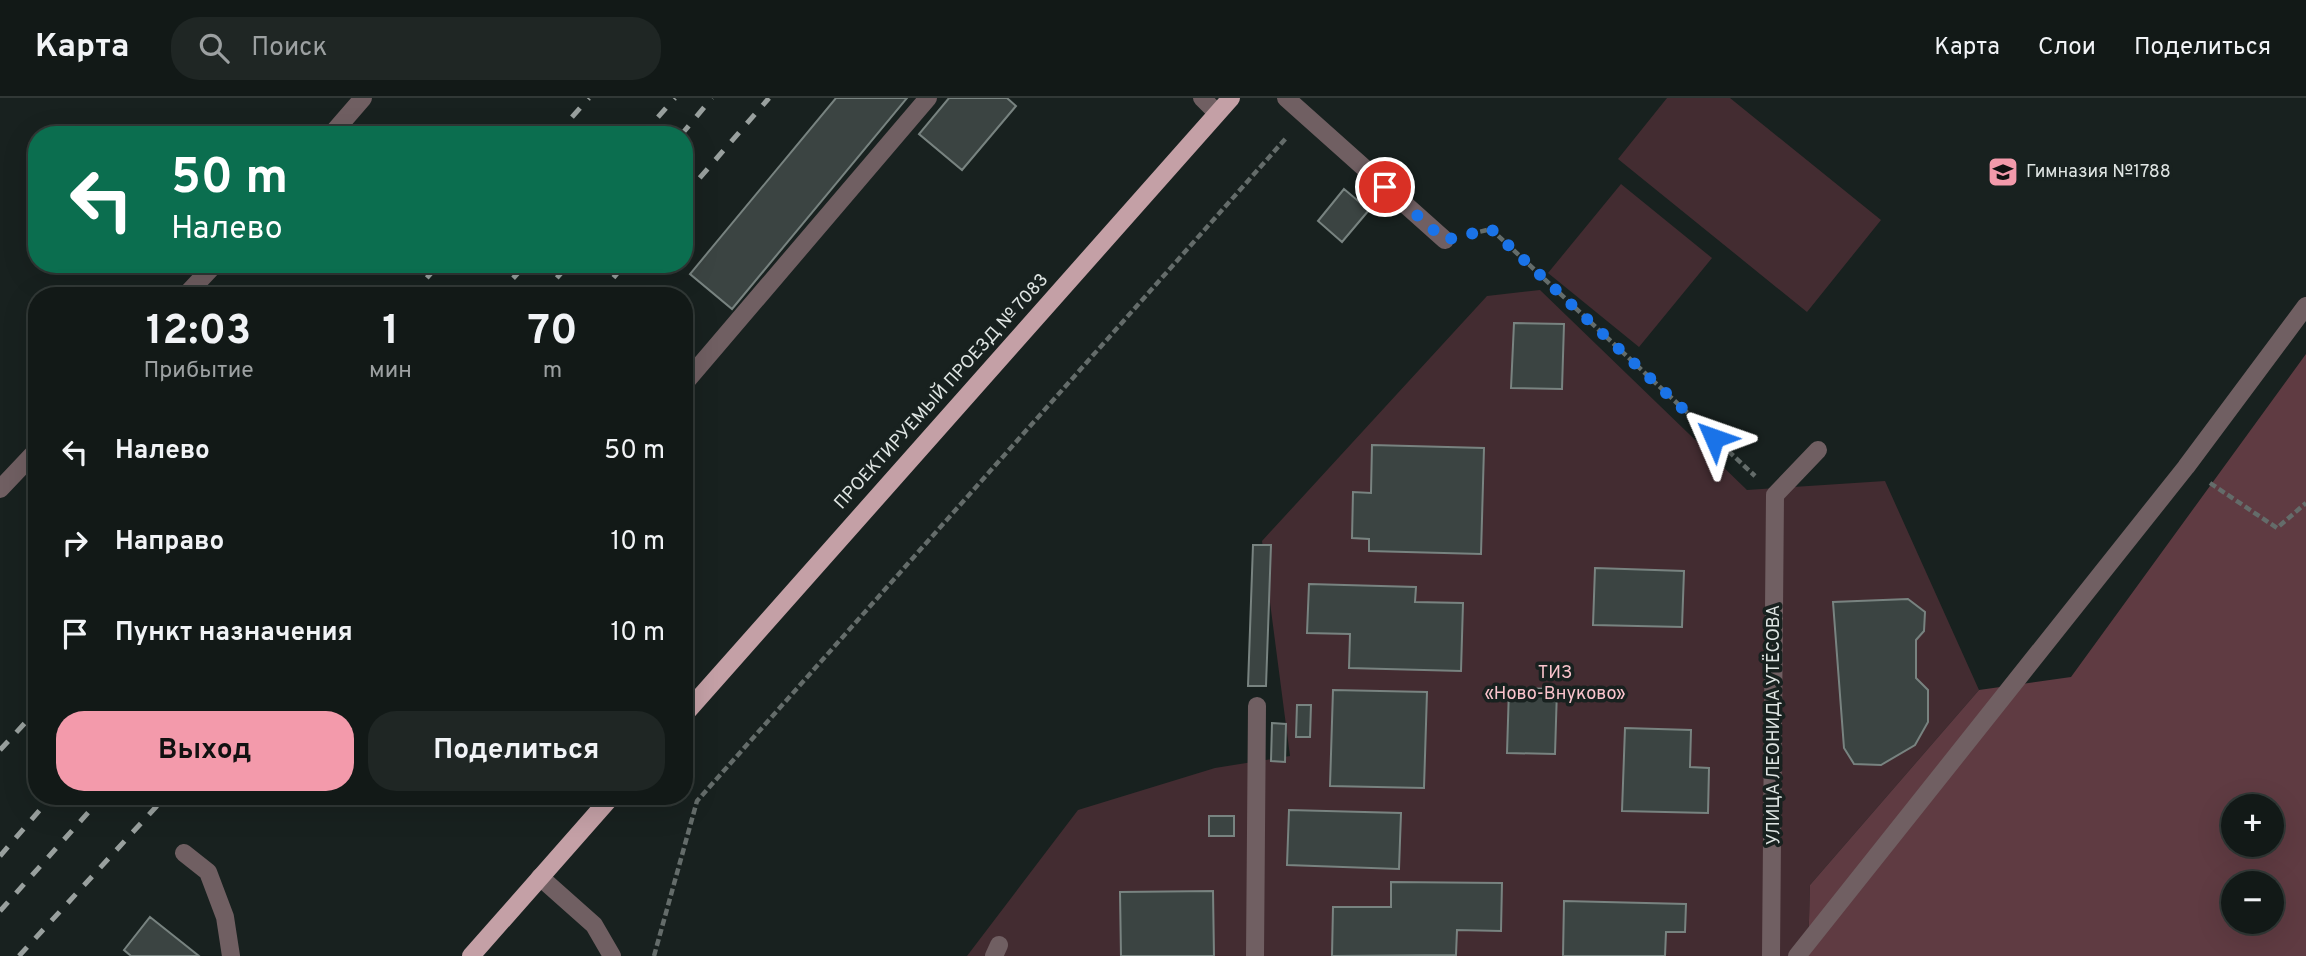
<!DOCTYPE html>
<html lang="ru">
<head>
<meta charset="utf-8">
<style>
	body { margin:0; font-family:Overpass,sans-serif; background:#1f2624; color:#f1f3f6; height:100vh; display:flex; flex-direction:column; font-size:26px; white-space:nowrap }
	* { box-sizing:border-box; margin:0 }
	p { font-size:23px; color:#9ca0a1 }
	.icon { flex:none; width:38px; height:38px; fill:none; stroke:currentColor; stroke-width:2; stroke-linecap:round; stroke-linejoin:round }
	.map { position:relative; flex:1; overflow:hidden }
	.drawer { position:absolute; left:28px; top:189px; width:665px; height:518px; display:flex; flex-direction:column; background:#121917; border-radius:28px; box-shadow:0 7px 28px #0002,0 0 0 2px #313836 }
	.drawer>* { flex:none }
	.hud { position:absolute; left:28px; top:28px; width:665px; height:147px; border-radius:28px; box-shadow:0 7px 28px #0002,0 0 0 2px #313836; background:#0b6e4f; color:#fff; overflow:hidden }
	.buttons { position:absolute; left:2221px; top:696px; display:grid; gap:14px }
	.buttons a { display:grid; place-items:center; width:63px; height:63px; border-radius:50%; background:#121917; box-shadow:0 7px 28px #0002,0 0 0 2px #313836; font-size:35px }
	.pin { position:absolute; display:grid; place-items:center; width:60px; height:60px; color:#fff; margin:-30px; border:4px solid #fff; border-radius:50%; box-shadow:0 2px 7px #0007 }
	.me { position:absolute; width:77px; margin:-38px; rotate:313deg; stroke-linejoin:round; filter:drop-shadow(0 0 5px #0008) }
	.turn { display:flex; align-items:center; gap:24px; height:147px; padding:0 28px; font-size:32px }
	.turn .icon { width:91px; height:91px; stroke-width:2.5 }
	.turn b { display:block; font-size:49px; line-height:60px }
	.eta { display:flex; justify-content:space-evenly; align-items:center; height:119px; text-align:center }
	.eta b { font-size:42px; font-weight:700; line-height:49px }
	.primary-button { display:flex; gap:14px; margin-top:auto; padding:14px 28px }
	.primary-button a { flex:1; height:80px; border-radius:28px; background:#f39aab; color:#111; font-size:28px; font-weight:700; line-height:80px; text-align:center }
	.primary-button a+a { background:#1f2624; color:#f1f3f6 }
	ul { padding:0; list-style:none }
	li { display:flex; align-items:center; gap:21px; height:91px; padding:0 28px }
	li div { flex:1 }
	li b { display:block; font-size:26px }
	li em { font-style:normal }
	header { display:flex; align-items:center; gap:42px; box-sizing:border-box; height:98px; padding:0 35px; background:#121917; border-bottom:2px solid #313836 }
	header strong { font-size:33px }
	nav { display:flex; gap:38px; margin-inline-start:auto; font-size:24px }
	.search { width:490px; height:63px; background:#1f2624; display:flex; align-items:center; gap:18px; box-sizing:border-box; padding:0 24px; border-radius:28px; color:#9ca0a1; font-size:26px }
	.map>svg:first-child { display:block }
	.green { fill:#432c31 }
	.forest { fill:#5f3b42; fill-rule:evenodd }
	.building { fill:#3b4442; stroke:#788380; stroke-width:2 }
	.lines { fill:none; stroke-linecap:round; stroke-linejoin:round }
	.path { stroke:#646c6a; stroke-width:4.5; stroke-dasharray:7 3.5; stroke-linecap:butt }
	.minor { stroke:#705f62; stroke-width:18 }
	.major { stroke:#c4a0a6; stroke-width:18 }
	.rail { stroke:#99a09e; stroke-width:5; stroke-dasharray:12 12; stroke-linecap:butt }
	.route { stroke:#1a73e8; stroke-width:12; stroke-dasharray:0 21.6 }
	.labels { text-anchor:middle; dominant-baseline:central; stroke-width:7; stroke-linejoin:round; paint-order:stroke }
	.poi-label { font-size:18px; fill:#dfe5e3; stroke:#18211f; text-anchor:start }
	.street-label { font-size:18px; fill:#dfe5e3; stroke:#18211f }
	.park-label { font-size:18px; fill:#fbc4cd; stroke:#18211f }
</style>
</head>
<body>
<header>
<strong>Карта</strong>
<div class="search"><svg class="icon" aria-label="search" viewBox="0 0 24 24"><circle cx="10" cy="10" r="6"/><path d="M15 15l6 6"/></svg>Поиск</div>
<nav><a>Карта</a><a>Слои</a><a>Поделиться</a></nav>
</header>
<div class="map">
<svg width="2306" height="858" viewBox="0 0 2306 858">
	<rect width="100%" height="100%" fill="#18211f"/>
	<!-- green -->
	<path class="green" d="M1667,0H1730L1881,122L1807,214L1618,61Z
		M1621,86L1712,160L1639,249L1548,175Z
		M1540,192L1747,392L1885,383L1979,592L1810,787L1808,858H967L1078,712L1215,670L1290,658L1262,443L1487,198Z"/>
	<!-- forest -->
	<path class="forest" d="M2306,256V858H1808L1810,787L1979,592L2071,579ZM2233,709H2272V747H2233ZM2233,786H2272V824H2233Z"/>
	<!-- building -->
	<path class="building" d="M836,0H907L732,211L690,176Z
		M949,0H1007L1016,8L962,72L919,36Z
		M1344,91L1369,112L1342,144L1318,123Z
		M1514,225L1564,226L1562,291L1511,290Z
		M1372,347L1484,350L1481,456L1369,453V441L1352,440L1353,394L1371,395Z
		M1253,447H1271L1266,588H1248Z
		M1595,470L1684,473L1682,529L1593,527Z
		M1309,486L1416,489L1415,504L1463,505L1461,573L1349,570L1350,536L1307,535Z
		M1908,501L1925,514L1924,533L1916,542V580L1928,592V624L1915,647L1881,667L1854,666L1844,650L1833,504Z
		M1509,590L1557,591L1555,656L1507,655Z
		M1333,592L1427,594L1424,690L1330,688Z
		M1297,607H1311L1310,639H1296Z
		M1272,625L1286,626L1285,664L1271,663Z
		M1625,630L1691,632L1690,669L1709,670L1708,715L1622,713Z
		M1289,712L1401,715L1399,771L1287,767Z
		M1209,718H1234V738H1209Z
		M1391,784L1502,785L1501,833L1457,832L1456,857L1332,858L1333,809H1391Z
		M1213,793L1214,858H1121L1120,794Z
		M1564,803L1686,806L1685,834H1666L1665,858H1563Z
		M150,819L199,858H131L124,852Z"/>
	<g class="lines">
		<!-- path -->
		<path class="path" d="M1470,136L1491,131L1755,378
			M2210,385L2277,430L2306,405
			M654,858L697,703L1287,39"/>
		<!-- minor -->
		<path class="minor" d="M1202,0L1217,15
			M1286,0L1445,142
			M331,37L363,0
			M185,198L215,166
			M684,286L928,0
			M0,391L37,352
			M184,755L208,774L225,819L231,858
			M540,779L594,827L612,858
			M994,858L999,847
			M1255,858L1257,608
			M1771,858L1775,397L1818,352
			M1797,858L2186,369L2306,208"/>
		<!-- major -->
		<path class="major" d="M684,617L1231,0
			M471,858L612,698"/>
		<!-- rail -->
		<path class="rail" d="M556,37L589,0
			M642,37L675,0
			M681,37L712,0
			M684,98L769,0
			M411,198L439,166
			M497,198L526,166
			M541,198L569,166
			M598,198L625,166
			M0,652L37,612
			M0,758L52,698
			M0,813L103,698
			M19,858L166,698"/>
	</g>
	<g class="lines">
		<!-- route -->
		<path class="route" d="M1385,89L1445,142L1491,131L1714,340"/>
	</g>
	<!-- icons -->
	<defs>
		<g id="school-square" transform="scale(1.575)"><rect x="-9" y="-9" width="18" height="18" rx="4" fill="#f39aab" stroke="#18211f"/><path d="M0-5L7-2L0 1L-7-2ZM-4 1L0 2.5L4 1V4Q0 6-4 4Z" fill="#111"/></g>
	</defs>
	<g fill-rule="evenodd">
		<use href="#school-square" x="2003" y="74"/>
	</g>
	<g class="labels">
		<!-- poi labels -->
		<g class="poi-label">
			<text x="2026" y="74">Гимназия №1788</text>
		</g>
		<!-- street labels -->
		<g class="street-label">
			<text transform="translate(942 294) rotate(-48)">ПРОЕКТИРУЕМЫЙ ПРОЕЗД № 7083</text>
			<text transform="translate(1774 627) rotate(-90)">УЛИЦА ЛЕОНИДА УТЁСОВА</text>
		</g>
		<!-- park labels -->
		<g class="park-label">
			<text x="1555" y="575">ТИЗ<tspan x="1555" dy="21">«Ново-Внуково»</tspan></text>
		</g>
	</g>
</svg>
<div class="buttons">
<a>+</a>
<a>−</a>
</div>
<div class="pin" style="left:1385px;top:89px;background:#d93025"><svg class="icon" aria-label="arrive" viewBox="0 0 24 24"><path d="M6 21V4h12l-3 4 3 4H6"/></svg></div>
<svg class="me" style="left:1714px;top:340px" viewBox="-20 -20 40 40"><path d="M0-17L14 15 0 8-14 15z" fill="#1a73e8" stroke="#fff" stroke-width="4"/></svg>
<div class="hud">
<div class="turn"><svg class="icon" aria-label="left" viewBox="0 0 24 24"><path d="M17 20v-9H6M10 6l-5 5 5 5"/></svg><div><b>50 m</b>Налево</div></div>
</div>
<section class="drawer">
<div class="eta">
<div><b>12:03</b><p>Прибытие</p></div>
<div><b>1</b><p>мин</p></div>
<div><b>70</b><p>m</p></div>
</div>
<ul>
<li><svg class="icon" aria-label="left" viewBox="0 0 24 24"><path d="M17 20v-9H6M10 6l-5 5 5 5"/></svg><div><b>Налево</b></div><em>50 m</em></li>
<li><svg class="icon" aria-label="right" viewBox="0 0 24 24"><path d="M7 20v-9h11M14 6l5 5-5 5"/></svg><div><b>Направо</b></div><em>10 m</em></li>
<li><svg class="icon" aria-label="arrive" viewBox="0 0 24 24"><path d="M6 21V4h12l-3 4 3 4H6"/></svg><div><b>Пункт назначения</b></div><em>10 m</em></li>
</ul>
<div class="primary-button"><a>Выход</a><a>Поделиться</a></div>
</section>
</div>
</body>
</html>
